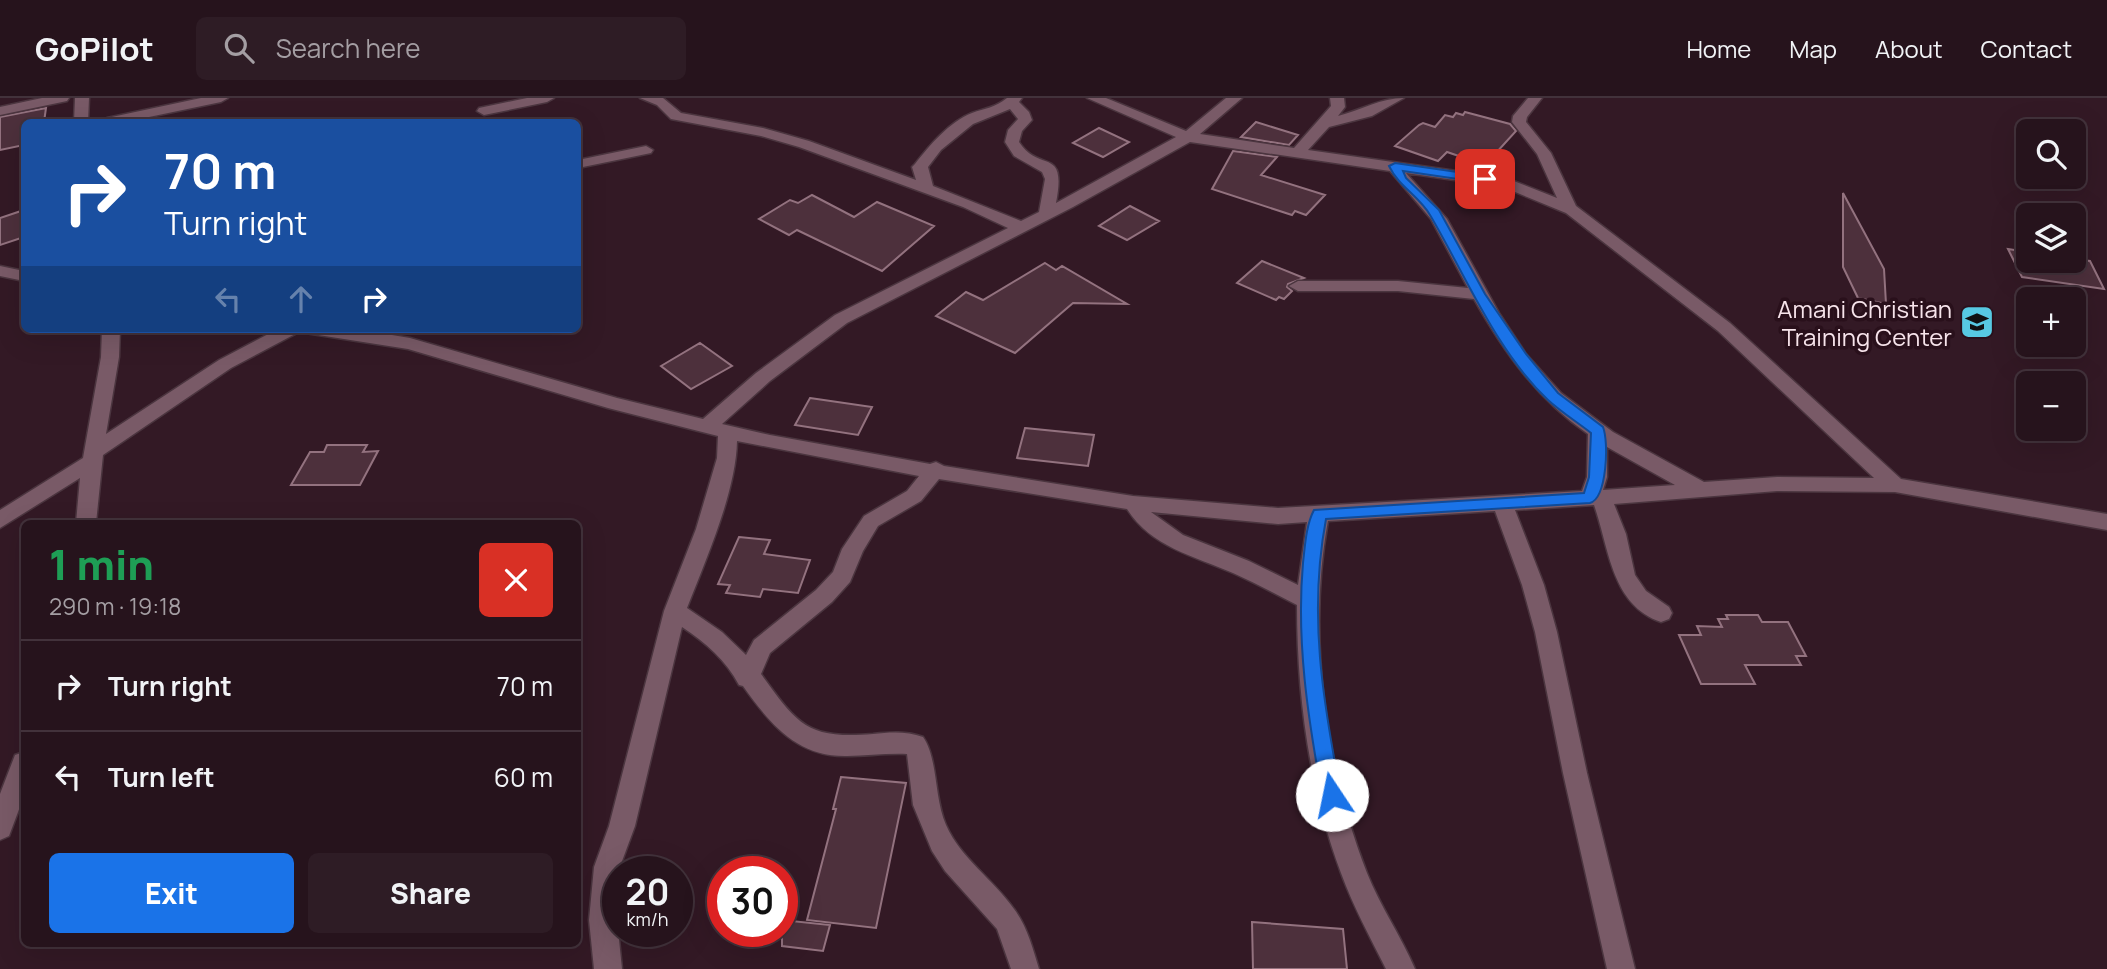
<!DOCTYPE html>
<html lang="en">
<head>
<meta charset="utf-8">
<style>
	body { margin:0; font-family:Manrope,sans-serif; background:#2e1c25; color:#f1f3f6; height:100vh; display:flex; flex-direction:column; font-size:26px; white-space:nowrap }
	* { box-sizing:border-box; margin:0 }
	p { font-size:23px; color:#a49ea3 }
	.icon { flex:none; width:38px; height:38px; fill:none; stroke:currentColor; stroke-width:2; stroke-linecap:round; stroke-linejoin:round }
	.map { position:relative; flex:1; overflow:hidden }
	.details { position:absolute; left:21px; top:422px; width:560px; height:427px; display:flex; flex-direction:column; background:#26131c; border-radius:10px; box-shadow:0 7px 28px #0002,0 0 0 2px #42323b }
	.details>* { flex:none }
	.guide { position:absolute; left:21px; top:21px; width:560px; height:214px; border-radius:10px; box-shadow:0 7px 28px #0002,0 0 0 2px #42323b; background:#1a4fa0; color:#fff; overflow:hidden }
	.controls { position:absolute; left:2016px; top:21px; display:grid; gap:14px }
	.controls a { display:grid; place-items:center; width:70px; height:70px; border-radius:10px; background:#26131c; box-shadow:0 7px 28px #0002,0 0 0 2px #42323b; font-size:35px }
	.speed { position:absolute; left:602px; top:758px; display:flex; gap:14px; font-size:35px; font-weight:700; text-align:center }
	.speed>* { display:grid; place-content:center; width:91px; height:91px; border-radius:50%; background:#26131c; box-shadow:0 7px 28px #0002,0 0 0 2px #42323b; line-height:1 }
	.speed small { font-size:18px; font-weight:400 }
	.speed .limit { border:10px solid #d22; background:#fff; color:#111 }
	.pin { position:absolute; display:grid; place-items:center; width:60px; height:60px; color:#fff; margin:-30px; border-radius:14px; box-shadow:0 4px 10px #0006 }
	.me { position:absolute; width:77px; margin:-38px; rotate:349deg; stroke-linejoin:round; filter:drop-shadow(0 0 5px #0008) }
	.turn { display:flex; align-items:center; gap:24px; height:147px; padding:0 28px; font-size:32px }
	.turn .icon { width:91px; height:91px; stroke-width:2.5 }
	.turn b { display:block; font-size:49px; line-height:60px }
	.lanes { display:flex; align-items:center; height:66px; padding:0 28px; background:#0003; justify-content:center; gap:35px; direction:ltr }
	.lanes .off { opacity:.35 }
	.round { display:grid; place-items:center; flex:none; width:74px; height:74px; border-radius:10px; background:#2e1c25 }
	.overview { display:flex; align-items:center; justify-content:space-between; height:119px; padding:0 28px }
	h1 { font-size:42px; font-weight:800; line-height:52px; color:#1e9e55 }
	.cta { display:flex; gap:14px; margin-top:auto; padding:14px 28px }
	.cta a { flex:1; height:80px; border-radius:10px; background:#1a73e8; color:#fff; font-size:28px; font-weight:800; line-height:80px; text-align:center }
	.cta a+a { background:#2e1c25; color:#f1f3f6 }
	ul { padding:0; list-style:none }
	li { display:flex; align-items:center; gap:21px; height:91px; padding:0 28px; border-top:2px solid #42323b }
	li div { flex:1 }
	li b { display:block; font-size:26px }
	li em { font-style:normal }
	header { display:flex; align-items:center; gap:42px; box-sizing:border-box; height:98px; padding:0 35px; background:#26131c; border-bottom:2px solid #42323b }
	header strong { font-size:33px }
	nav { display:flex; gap:38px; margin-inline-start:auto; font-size:24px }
	.search { width:490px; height:63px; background:#2e1c25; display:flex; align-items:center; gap:18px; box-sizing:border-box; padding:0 24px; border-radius:10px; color:#a49ea3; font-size:26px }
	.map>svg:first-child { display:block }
	.building { fill:#4d303c; stroke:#93727f; stroke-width:2 }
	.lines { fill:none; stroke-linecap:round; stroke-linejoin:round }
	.street-casing { stroke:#4b353f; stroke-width:3 }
	.street { fill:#795a67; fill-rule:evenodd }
	.route { fill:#1a73e8; stroke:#114b97; stroke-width:2 }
	.labels { text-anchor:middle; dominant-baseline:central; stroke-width:7; stroke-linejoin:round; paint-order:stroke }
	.poi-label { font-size:24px; fill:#f7e4eb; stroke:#29101b; text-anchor:end }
</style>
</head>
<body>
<header>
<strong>GoPilot</strong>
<div class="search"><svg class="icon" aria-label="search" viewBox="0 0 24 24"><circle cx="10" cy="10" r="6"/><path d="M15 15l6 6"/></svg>Search here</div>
<nav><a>Home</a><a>Map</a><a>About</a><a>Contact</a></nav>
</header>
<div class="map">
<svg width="2107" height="871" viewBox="0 0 2107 871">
	<rect width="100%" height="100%" fill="#331925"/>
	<!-- building -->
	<path class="building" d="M46,10L44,24H24V47L0,52V19Z
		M1465,14L1510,26L1516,33L1485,67L1447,54L1438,63L1395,48L1419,27L1423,25L1435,29L1445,17L1453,19L1456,15L1463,17Z
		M1256,24L1298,37L1289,47L1241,39Z
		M1099,30L1129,44L1103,59L1073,45Z
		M1233,53L1277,59L1261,77L1325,97L1306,117L1295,113L1292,117L1212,91Z
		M1843,95L1884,171L1886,206L1858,200L1843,169Z
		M812,97L854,119L877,104L934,128L882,173L797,132L789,137L759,121L790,102L798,105Z
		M1130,108L1159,123L1127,142L1099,128Z
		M24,112V139L0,147V120Z
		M2008,151L2028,154V163L2074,161L2090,163L2104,191L2022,179Z
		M1262,163L1304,180L1288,186L1287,189L1292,193L1284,201L1279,199L1276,202L1237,185Z
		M1045,165L1056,172L1062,168L1127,206L1073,205L1015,255L936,218L966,194L983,202Z
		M700,245L732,268L691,291L661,268Z
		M810,300L872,309L858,337L795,327Z
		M1025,330L1094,337L1088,368L1017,360Z
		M327,347H367L363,354L378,353L360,387H291L310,354H324Z
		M739,439L770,442L764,456L810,462L798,495L763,491L760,499L726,495L730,487L718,486Z
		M1726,517H1758L1762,524H1788L1806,558H1796L1801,567H1745L1755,586H1701L1679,537H1701L1697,528L1722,529L1718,521H1728Z
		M841,679L906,685L876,830L807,822L836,711H833Z
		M782,822L830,827L823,853L782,848Z
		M1252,824L1343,831L1347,871H1253Z"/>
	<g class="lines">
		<!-- street casing -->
		<g class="street-casing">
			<path id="street" d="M42,0H69L67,3L0,17V9Z
				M75,0H89L88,24H74Z
				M201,0H228L221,4L125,24H100L107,20Z
				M527,0H554L547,4L484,17L477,13L479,10Z
				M640,0H663L681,15L763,30L809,43L916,82L912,69L915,66C929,48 949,24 972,15C985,10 995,10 1007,0H1022L1019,4L1029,14L1032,22L1022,33L1019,44C1040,76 1067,47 1056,105L1176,39L1087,0H1106L1186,33L1226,0H1242L1200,36L1294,50L1331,8L1330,0H1344L1345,9L1338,18C1361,12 1381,0 1404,0L1372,18L1329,29L1308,52L1506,80L1557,100L1537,56L1512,24L1513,18L1528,0H1542L1527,19L1526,24L1551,55L1576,108L1730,225L1901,381L2107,416V432L1895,394L1777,393L1614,406L1626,436L1635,477L1646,493L1669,509L1672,515L1669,521L1661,524C1611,507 1609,449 1594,407L1515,412L1544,487L1557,534L1587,675L1635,871H1607L1563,675L1535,534L1522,487L1495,413L1328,423C1307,538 1325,667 1367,775C1380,808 1401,838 1415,871H1386C1370,839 1353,808 1341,775C1309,690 1297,597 1297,507C1276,496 1255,485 1233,475C1194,458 1151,449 1127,411L939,381L921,403L878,428L863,453L850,484L832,504L770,555L761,576C798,627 807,641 873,636C890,634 907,633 923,639C938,660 934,700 946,727C961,761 993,781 1014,811C1027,828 1033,851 1039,871H1011L997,831L945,773L932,753L913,707L907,656C887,655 867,658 847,658C797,659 770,626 743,588L739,587C726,562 706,545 682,529L635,728L618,774L617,822L622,871H594L589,822L594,769L609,728L664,513L696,431L717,360L718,338L608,310L408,251L299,234L231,270L103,357L96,425H76L80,380L0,430V412L83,360L101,259L102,231H120L119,259L106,336L219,262L278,231H356L410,240L617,300L703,321L756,275L835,217L1008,130L963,109L799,49L761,38L671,21L657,7ZM1010,11L1018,21L1008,32L1005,44L1014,58L1042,74L1045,81L1039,114L1021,123L933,88L928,69L941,52L973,26ZM1190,44L1390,73L1431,121L1468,190L1398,183H1298L1289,188L1298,193H1398L1474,201C1504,254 1537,301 1588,336L1587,379L1582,393L1278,410L1133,398L944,368L936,364L930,366L770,337L722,326L770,283L847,225L1073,109ZM1406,75L1503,89L1566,115L1718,233L1874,380L1777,379L1704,384L1613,334L1561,295L1526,256L1499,215L1447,121ZM737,343L919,378L907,393L864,418L842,451L833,474L816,492L754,542L746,557L722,534L687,510C706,461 736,394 737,343ZM1607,349L1675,387L1603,392L1607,379ZM1151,414L1278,426L1307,424L1298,487L1249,463L1183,437Z
				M646,48L653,52L651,55L578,70V62Z
				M0,168L24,173V183L0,178Z
				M24,654V698L9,738L0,742V696L15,657Z"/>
		</g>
		<!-- street -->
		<use href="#street" class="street"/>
	</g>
	<!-- route -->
	<path class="route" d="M1395,65L1485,78L1491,81L1485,85L1403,73L1406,80L1439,112L1485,196L1526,256L1558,295L1603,329C1609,344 1607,400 1590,405L1326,421C1308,516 1323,604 1341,697L1339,703L1332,706L1325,703L1322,697C1308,620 1296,543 1303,465C1305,448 1306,427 1314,412L1584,395L1589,379L1591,335C1577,324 1561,314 1548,302C1496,253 1466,178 1430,117C1419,98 1399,89 1389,68Z"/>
	<!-- icons -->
	<defs>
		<g id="university-square" transform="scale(1.75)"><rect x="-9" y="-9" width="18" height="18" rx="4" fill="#57c9e2" stroke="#29101b"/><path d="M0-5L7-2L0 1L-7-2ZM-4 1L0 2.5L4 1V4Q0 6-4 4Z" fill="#111"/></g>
	</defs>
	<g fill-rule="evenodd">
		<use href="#university-square" x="1977" y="224"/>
	</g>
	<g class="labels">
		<!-- poi labels -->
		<g class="poi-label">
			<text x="1952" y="210">Amani Christian<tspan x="1952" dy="28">Training Center</tspan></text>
		</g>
	</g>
</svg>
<div class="controls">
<a><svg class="icon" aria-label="search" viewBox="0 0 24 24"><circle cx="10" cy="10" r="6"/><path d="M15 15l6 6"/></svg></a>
<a><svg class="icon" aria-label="layers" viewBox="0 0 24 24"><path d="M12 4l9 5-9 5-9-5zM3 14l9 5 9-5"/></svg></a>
<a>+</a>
<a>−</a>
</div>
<div class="speed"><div>20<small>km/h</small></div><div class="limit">30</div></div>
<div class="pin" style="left:1485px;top:81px;background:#d93025"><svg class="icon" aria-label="arrive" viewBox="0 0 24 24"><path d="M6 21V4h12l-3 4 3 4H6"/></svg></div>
<svg class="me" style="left:1332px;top:697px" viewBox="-20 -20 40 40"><circle r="19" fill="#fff"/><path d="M0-13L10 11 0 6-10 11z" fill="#1a73e8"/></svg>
<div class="guide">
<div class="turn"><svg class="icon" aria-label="right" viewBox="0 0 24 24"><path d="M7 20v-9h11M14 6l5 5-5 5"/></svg><div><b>70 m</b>Turn right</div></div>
<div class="lanes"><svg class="icon off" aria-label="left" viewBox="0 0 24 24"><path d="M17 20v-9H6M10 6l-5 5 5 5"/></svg><svg class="icon off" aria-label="ahead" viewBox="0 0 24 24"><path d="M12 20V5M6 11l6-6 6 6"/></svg><svg class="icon" aria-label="right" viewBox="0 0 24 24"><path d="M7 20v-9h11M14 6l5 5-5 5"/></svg></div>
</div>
<section class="details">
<div class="overview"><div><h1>1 min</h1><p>290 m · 19:18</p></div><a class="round" style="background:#d93025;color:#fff"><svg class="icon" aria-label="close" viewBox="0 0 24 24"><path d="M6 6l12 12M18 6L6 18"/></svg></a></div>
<ul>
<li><svg class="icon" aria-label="right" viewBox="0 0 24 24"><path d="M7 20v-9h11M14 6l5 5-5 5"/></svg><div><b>Turn right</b></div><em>70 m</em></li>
<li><svg class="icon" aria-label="left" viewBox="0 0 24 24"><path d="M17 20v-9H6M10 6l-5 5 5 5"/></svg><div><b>Turn left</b></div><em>60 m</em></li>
</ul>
<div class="cta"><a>Exit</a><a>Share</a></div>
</section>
</div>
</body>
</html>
